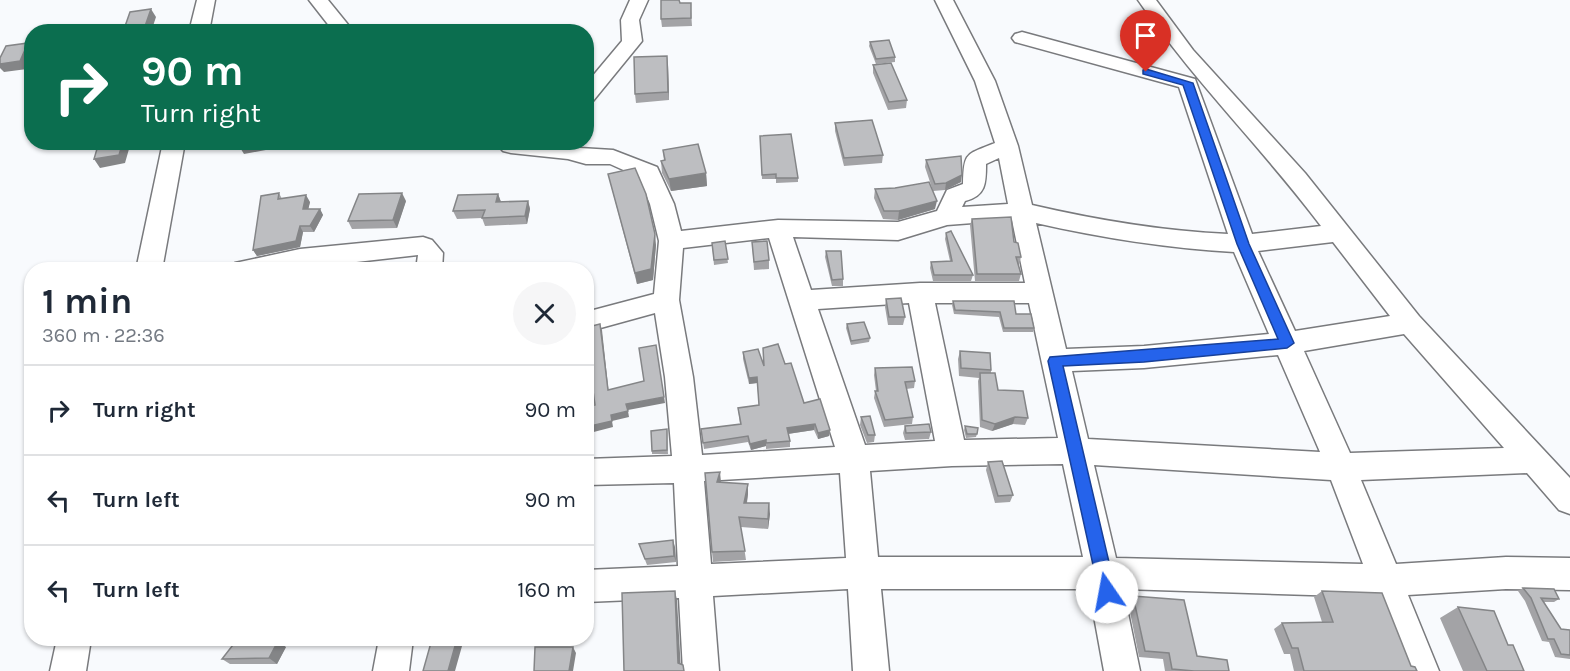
<!DOCTYPE html>
<html lang="en">
<head>
<meta charset="utf-8">
<style>
	body { margin:0; font-family:Karla,sans-serif; background:#f6f6f7; color:#1f2937; height:100vh; display:flex; flex-direction:column; font-size:22px; white-space:nowrap }
	* { box-sizing:border-box; margin:0 }
	p { font-size:20px; color:#747a83 }
	.icon { flex:none; width:33px; height:33px; fill:none; stroke:currentColor; stroke-width:2; stroke-linecap:round; stroke-linejoin:round }
	.map { position:relative; flex:1; overflow:hidden }
	.sheet { position:absolute; left:24px; top:262px; width:570px; height:384px; display:flex; flex-direction:column; background:#fff; border-radius:24px; box-shadow:0 2px 4px #0004 }
	.sheet>* { flex:none }
	.banner { position:absolute; left:24px; top:24px; width:570px; height:126px; border-radius:24px; box-shadow:0 2px 4px #0004; background:#0b6e4f; color:#fff; overflow:hidden }
	.pin { position:absolute; display:grid; place-items:center; width:51px; height:51px; color:#fff; margin:-62px -26px; border-radius:50% 50% 50% 0; rotate:-45deg; box-shadow:0 0 6px #0007 }
	.pin .icon { rotate:45deg }
	.me { position:absolute; width:66px; margin:-33px; rotate:348deg; stroke-linejoin:round; filter:drop-shadow(0 0 4px #0008) }
	.turn { display:flex; align-items:center; gap:21px; height:126px; padding:0 18px; font-size:27px }
	.turn .icon { width:78px; height:78px; stroke-width:2.5 }
	.turn b { display:block; font-size:42px; line-height:51px }
	.round { display:grid; place-items:center; flex:none; width:63px; height:63px; border-radius:32px; background:#f6f6f7 }
	.summary { display:flex; align-items:center; justify-content:space-between; height:102px; padding:0 18px }
	h1 { font-size:36px; font-weight:700; line-height:45px }
	ul { padding:0; list-style:none }
	li { display:flex; align-items:center; gap:18px; height:90px; padding:0 18px; border-top:2px solid #e0e1e3 }
	li div { flex:1 }
	li b { display:block; font-size:22px }
	li em { font-style:normal }
	.map>svg:first-child { display:block }
	.lines { fill:none; stroke-linecap:round; stroke-linejoin:round }
	.minor-casing { stroke:#797a7d; stroke-width:3 }
	.minor { fill:#fff; fill-rule:evenodd }
	.wall { fill:#a3a3a6 }
	.shaded-wall { fill:#848587 }
	.building { fill:#bdbec1; stroke:#848587; stroke-width:1.5 }
	.route { fill:#2563eb; stroke:#184099; stroke-width:1.5 }
</style>
</head>
<body>
<div class="map">
<svg width="1570" height="671" viewBox="0 0 1570 671">
	<rect width="100%" height="100%" fill="#f8fafd"/>
	<g class="lines">
		<!-- minor casing -->
		<g class="minor-casing">
			<path id="minor" d="M197,0H215L209,32H189Z
				M309,0H328L354,32H334Z
				M630,0H648L639,20L642,41L593,101L586,103V84L622,41L621,20Z
				M935,0H953L995,81L1018,146L1032,205C1097,220 1161,231 1228,234L1179,87L1015,42L1012,38L1015,34L1022,32L1195,79L1252,234L1321,226C1263,149 1193,80 1138,0H1156L1193,50L1305,173L1419,316L1570,478V514L1559,510L1527,473L1361,480L1396,564L1506,557L1570,558V590L1506,589L1408,595L1439,671H1403L1375,597L1123,589L1140,671H1104L1089,589H881L889,671H853L848,589L713,596L719,671H683L679,598L586,602V570L678,566L674,483L586,485V459L672,456L665,377L655,313L586,332V312L654,294L659,241L650,204L639,177L610,164H586L568,159L511,153L503,151L495,142H579L580,148L613,150L657,167L674,204L681,231L778,220L898,222L937,211L947,190L963,184C964,151 966,155 995,143L975,81ZM999,158L1008,204L962,207L965,201C986,196 986,183 986,164ZM1012,220L1025,283H920L811,290L793,237L898,240L947,225ZM1036,223C1102,238 1167,248 1234,252L1269,334L1144,346L1066,349ZM769,238L835,447L702,455L693,377L679,300L683,248ZM1333,242L1390,316L1295,331L1258,251ZM909,303L935,441L865,445L818,309ZM935,303H1029L1058,438L964,440ZM1404,334L1504,448L1350,453L1304,351ZM1278,355L1320,452L1088,439L1072,371L1144,368ZM1063,464L1083,557H878L870,471L952,466ZM1094,465L1331,480L1363,564L1116,558ZM840,473L846,558L711,564L704,481Z
				M163,142H185L162,270H136Z
				M423,237L432,240L443,253L442,270H416L418,255L286,270H231L235,263L300,249Z
				M57,639H91L86,671H50Z
				M379,639H413L409,671H373Z"/>
		</g>
		<!-- minor -->
		<use href="#minor" class="minor"/>
	</g>
	<!-- wall -->
	<path class="wall" d="M680,3L691,11L692,26L662,27L661,19Z
		M870,42L895,57V62L876,64L869,46Z
		M668,64L669,100L636,103L635,94Z
		M873,65L907,100L906,108L888,110L873,73Z
		M835,123L883,155L882,163L844,166L835,131Z
		M760,136L798,178V182L776,183V179H762Z
		M663,150L706,173L707,186L671,191L662,173L661,161L664,160Z
		M926,160L961,182L945,190L933,191L925,167Z
		M608,174L656,245L653,280L637,284Z
		M875,189L935,209L898,220L883,219L874,198Z
		M279,193L282,199L310,202L308,209H320L323,215L314,232H303L300,247L257,256L253,250Z
		M498,194L501,202L528,201L530,209L527,224L485,226L482,218L457,219L453,211Z
		M406,201L397,228L352,229L348,221Z
		M972,219L1014,242L1021,257L1019,264H1018L1021,274L1019,281H975L970,225Z
		M946,233L973,275L971,281H933L930,268L931,262L950,261L945,239Z
		M725,241L728,263L714,265L712,243Z
		M752,242L769,260V269L754,270Z
		M826,251L843,279V286H832L825,257Z
		M886,299L905,317L903,325H888L885,307Z
		M953,301L1016,314L1034,328L1033,332H1003L999,317L954,314L952,305Z
		M847,324L870,338L869,342L851,345L846,328Z
		M960,351L991,370V373L998,390L1028,418L1025,425L1013,424L992,431L980,427L978,381L979,378L959,376L958,359Z
		M743,352L764,365L785,364L804,403L830,430L829,436L818,439L814,430L788,434L790,441V447L766,449V446L751,450L748,442L704,449L701,429L740,424L738,408L759,405L757,383L749,384L743,359Z
		M875,368L915,381L914,388L906,389L913,417L912,424L884,427L874,398L875,391H876L874,375Z
		M861,417L875,435L874,442L867,443L860,425Z
		M905,426L931,432L929,439L905,440L903,433Z
		M965,426L977,434L976,437L966,438L964,430Z
		M667,429L668,454H652V451Z
		M988,462L1013,495L1010,502L995,503L986,470Z
		M721,482L748,494L747,503L770,514L768,529L741,527L746,560L713,562L712,552Z
		M639,544L675,547L676,562L647,565Z
		M1523,588L1559,599L1554,602H1543L1561,629L1570,630V659L1555,657L1549,642L1542,641L1525,601L1518,591Z
		M1322,591L1411,666L1417,671H1294L1290,654H1284L1274,629L1282,623L1322,622L1314,597Z
		M1133,596L1197,656L1229,671H1165L1163,659L1139,657L1128,602Z
		M1458,607L1508,645L1524,671H1463L1440,618Z
		M286,647L277,664H230L222,659Z"/>
	<!-- shaded-wall -->
	<path class="shaded-wall" d="M151,9L156,17L151,32H143Z
		M28,43L32,48V57L27,69L4,72L0,68V64Z
		M667,56L668,64L669,100L668,92Z
		M123,142H131L125,163L100,168L94,159Z
		M257,142H272L271,149L244,154L239,146Z
		M706,173L707,186L671,191L669,179Z
		M962,175L961,182L945,190L946,183Z
		M402,193L406,201L397,228L393,220Z
		M498,194L501,202H496Z
		M306,195L310,202L307,215L303,209Z
		M528,201L530,209L527,224L525,216Z
		M937,201L935,209L898,220L899,211Z
		M320,209L323,215L314,232L310,226Z
		M300,226L303,232L300,247L257,256L253,250Z
		M655,234L656,245L653,280L637,284L635,273Z
		M600,324L602,330L609,395L608,390Z
		M656,345L665,403L628,410L626,404L664,397Z
		M590,370L592,376L586,377V371Z
		M757,377V383L749,384V378Z
		M628,411L629,417L612,421L613,427L586,434V427L611,415Z
		M1015,417L1013,424L992,431L995,424Z
		M815,424L814,430L787,434V428Z
		M830,430L829,436L818,439V433Z
		M766,440V446L751,450L750,444Z
		M720,472L721,482H717Z
		M748,484V494L745,513L744,503Z
		M769,503L770,514L768,529V519Z
		M673,540L675,547L676,562L674,556Z
		M675,591L677,600L681,671L678,663Z
		M457,639H464L455,671H448Z
		M278,641L286,647L277,664L269,658Z
		M573,647L576,653L573,671H569Z"/>
	<!-- building -->
	<path class="building" d="M661,0H679L680,3H691V18L661,19Z
		M151,9L143,32H123L130,12Z
		M889,40L895,57L876,59L870,42Z
		M28,43L20,61L0,64V58L6,46Z
		M667,56L668,92L635,94L634,57Z
		M891,63L907,100L889,102L873,65Z
		M872,120L883,155L844,158L835,123Z
		M791,134L798,178H776V174L762,175L760,136Z
		M99,142H123L119,155L94,159Z
		M239,142H257L239,146Z
		M698,144L706,173L669,179L661,161L665,160L663,150Z
		M961,156L962,175L946,183L935,184L926,160Z
		M635,168L646,194L655,234L651,269L635,273L608,174Z
		M929,182L937,201L899,211H884L875,189L895,188Z
		M279,193L278,199L306,195L303,209H320L310,226H300L296,241L253,250L261,196Z
		M402,193L393,220L348,221L359,194Z
		M498,194L496,202L528,201L525,216L482,218L485,210L453,211L458,195Z
		M1011,217L1014,242L1018,243L1021,257H1016L1021,274H977L972,219Z
		M951,231L973,275H934L931,262L952,261L946,233Z
		M725,241L728,259L714,260L712,243Z
		M767,241L769,260L754,262L752,242Z
		M826,251H841L843,279L832,280Z
		M901,298L905,317H889L886,299Z
		M953,301H1014L1016,314H1031L1034,328H1004L1000,312L955,310Z
		M864,322L870,338L851,341L847,324Z
		M600,324L608,390L644,381L639,348L656,345L664,397L626,404L628,411L611,415L612,421L586,427V407L595,405L590,370L586,371V351H590L588,327Z
		M778,344L785,364L791,363L804,403L820,399L830,430L818,433L815,424L787,428L790,441L766,443V440L750,444L748,436L703,443L701,429L741,424L738,408L759,405L757,377L749,378L743,352L758,349L764,366L763,348Z
		M960,351L990,353L991,370L961,368Z
		M912,367L915,381L905,382L913,417L885,420L875,391H878L875,368Z
		M980,373H995L998,390L1023,391L1028,418L1015,417L995,424L982,420Z
		M870,416L875,435H868L861,417Z
		M929,424L931,432L906,433L905,426Z
		M965,426L978,428L977,434H967Z
		M667,429V450L652,451L651,431Z
		M1002,461L1013,495L998,496L988,462Z
		M720,472L717,482L748,484L744,503H769L768,519L739,517L745,551L712,552L705,473Z
		M673,540L674,556L645,559L639,544Z
		M1523,588L1554,589L1559,599L1541,598L1561,629L1570,630V655L1561,654L1554,639H1548L1531,598Z
		M675,591L678,663L683,665L684,671H624L622,593Z
		M1322,591L1382,593L1411,666L1415,667L1417,671H1304L1298,648H1292L1282,623L1333,622Z
		M1133,596L1184,600L1197,656L1227,660L1229,671H1194L1172,669L1169,653L1145,651Z
		M1458,607L1494,611L1508,645H1513L1524,671H1487Z
		M432,639H457L448,671H423Z
		M236,641H278L269,658L222,659Z
		M535,647H573L569,671H534Z"/>
	<!-- route -->
	<path class="route" d="M1146,69L1193,83L1249,244L1294,343L1287,348L1144,362L1063,366L1116,592L1113,598L1107,601L1101,598L1099,592L1048,361L1050,357L1278,339L1237,244L1183,85L1143,74V70Z"/>
</svg>
<div class="pin" style="left:1146px;top:72px;background:#d93025"><svg class="icon" aria-label="arrive" viewBox="0 0 24 24"><path d="M6 21V4h12l-3 4 3 4H6"/></svg></div>
<svg class="me" style="left:1107px;top:592px" viewBox="-20 -20 40 40"><circle r="19" fill="#fff"/><path d="M0-13L10 11 0 6-10 11z" fill="#2563eb"/></svg>
<div class="banner">
<div class="turn"><svg class="icon" aria-label="right" viewBox="0 0 24 24"><path d="M7 20v-9h11M14 6l5 5-5 5"/></svg><div><b>90 m</b>Turn right</div></div>
</div>
<section class="sheet">
<div class="summary"><div><h1>1 min</h1><p>360 m · 22:36</p></div><a class="round"><svg class="icon" aria-label="close" viewBox="0 0 24 24"><path d="M6 6l12 12M18 6L6 18"/></svg></a></div>
<ul>
<li><svg class="icon" aria-label="right" viewBox="0 0 24 24"><path d="M7 20v-9h11M14 6l5 5-5 5"/></svg><div><b>Turn right</b></div><em>90 m</em></li>
<li><svg class="icon" aria-label="left" viewBox="0 0 24 24"><path d="M17 20v-9H6M10 6l-5 5 5 5"/></svg><div><b>Turn left</b></div><em>90 m</em></li>
<li><svg class="icon" aria-label="left" viewBox="0 0 24 24"><path d="M17 20v-9H6M10 6l-5 5 5 5"/></svg><div><b>Turn left</b></div><em>160 m</em></li>
</ul>
</section>
</div>
</body>
</html>
